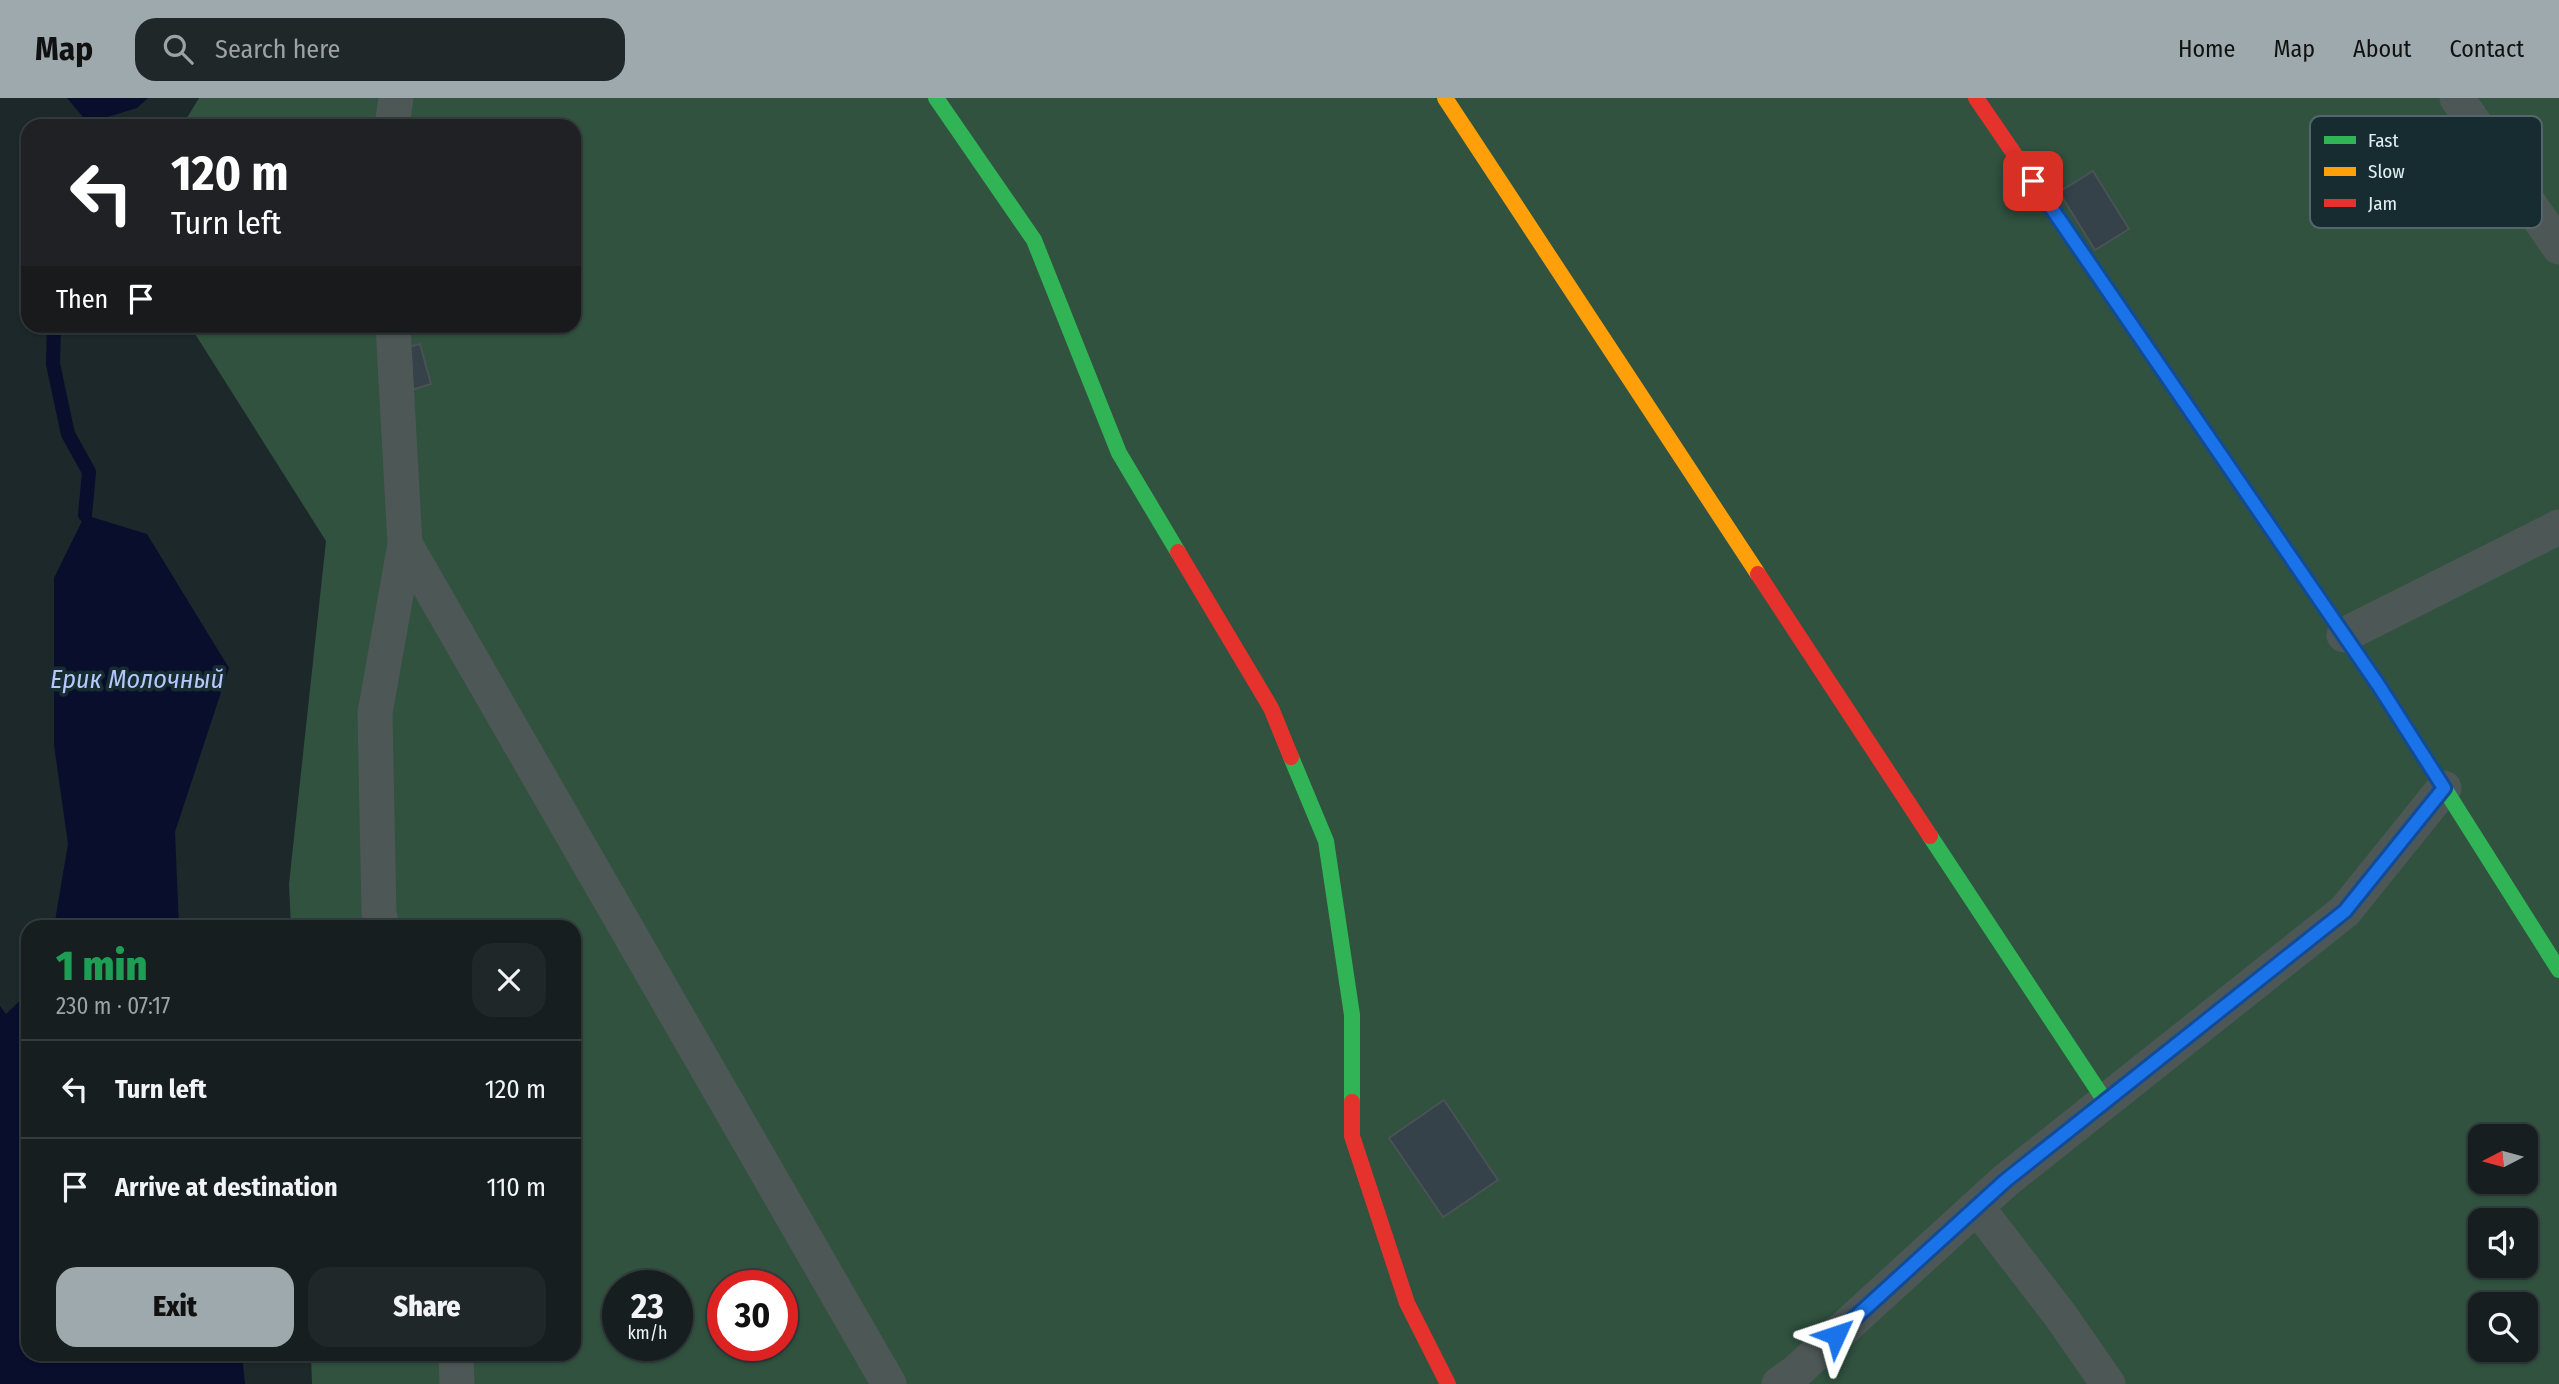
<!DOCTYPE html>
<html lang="en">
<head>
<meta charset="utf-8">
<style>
	body { margin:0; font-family:"Fira Sans Condensed",sans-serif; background:#1f2729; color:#f1f3f6; height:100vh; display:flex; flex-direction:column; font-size:26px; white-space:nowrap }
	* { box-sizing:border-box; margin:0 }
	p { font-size:23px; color:#9ea2a5 }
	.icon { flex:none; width:38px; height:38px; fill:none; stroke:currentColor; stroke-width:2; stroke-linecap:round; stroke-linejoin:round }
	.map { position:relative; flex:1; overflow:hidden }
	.panel { position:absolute; left:21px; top:822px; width:560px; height:441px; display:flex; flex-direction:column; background:#161e20; border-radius:21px; box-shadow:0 2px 5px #0004,0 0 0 2px #353c3e }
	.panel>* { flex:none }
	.top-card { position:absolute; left:21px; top:21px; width:560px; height:214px; border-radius:21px; box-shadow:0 2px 5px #0004,0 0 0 2px #353c3e; background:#202124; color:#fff; overflow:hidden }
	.needle { width:46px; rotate:264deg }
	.tools { position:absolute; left:2468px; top:1026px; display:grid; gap:14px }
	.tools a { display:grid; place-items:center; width:70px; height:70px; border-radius:14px; background:#161e20; box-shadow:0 2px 5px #0004,0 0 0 2px #353c3e; font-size:35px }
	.speed { position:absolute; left:602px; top:1172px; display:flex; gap:14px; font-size:35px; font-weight:700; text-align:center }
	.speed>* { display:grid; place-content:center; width:91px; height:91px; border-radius:50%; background:#161e20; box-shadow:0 2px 5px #0004,0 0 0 2px #353c3e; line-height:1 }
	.speed small { font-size:18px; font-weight:400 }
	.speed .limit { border:10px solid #d22; background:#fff; color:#111 }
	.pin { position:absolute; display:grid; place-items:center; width:60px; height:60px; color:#fff; margin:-30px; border-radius:14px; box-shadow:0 4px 10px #0006 }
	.me { position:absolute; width:77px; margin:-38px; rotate:48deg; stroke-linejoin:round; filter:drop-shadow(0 0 5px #0008) }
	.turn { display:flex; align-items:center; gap:24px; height:147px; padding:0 35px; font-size:32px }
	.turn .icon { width:91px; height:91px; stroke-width:2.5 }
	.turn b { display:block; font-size:49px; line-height:60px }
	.then { display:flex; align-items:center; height:66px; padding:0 35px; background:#0003; gap:14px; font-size:26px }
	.round { display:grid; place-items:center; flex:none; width:74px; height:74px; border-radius:21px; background:#1f2729 }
	.overview { display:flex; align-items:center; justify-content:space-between; height:119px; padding:0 35px }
	h1 { font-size:42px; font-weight:800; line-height:52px; color:#1e9e55 }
	.primary-button { display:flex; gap:14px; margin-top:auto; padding:14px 35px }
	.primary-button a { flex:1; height:80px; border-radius:21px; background:#9da9ac; color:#111; font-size:28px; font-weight:800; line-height:80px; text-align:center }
	.primary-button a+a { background:#1f2729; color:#f1f3f6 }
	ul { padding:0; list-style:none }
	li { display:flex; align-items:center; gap:21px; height:98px; padding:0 35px; border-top:2px solid #353c3e }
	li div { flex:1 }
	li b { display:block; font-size:26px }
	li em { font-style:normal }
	header { display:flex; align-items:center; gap:42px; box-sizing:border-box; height:98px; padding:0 35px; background:#9da9ac; color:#111 }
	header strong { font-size:33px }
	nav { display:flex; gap:38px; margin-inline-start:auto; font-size:24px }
	.search { width:490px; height:63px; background:#1f2729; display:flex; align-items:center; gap:18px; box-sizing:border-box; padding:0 24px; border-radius:21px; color:#9ea2a5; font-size:26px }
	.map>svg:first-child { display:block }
	.green { fill:#30523f; fill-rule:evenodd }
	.water { fill:#080e2c }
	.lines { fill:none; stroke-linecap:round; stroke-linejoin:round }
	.stream { stroke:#080e2c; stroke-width:14 }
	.building { fill:#354249; stroke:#4a5256; stroke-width:2 }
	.street { stroke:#4d5756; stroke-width:35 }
	.fast { stroke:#30b455; stroke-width:16 }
	.slow { stroke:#ff9f0a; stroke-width:16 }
	.jam { stroke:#e5322d; stroke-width:16 }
	.route-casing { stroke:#114b97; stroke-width:18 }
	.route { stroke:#1a73e8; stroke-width:12 }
	.labels { text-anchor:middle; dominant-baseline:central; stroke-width:7; stroke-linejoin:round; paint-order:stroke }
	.water-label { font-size:26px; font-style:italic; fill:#b6c7fd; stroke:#172c31 }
	.key { fill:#172c31; stroke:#54666b; stroke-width:2 }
	.key-label { font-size:19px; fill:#e2eff2 }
</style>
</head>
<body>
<header>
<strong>Map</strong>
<div class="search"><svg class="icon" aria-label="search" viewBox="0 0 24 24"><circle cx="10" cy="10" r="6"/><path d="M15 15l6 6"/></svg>Search here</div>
<nav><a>Home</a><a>Map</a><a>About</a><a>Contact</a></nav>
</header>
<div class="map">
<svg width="2559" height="1286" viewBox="0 0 2559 1286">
	<rect width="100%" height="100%" fill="#1d282b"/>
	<!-- green -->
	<path class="green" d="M199,0H2559V1286H312L311,1257L574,1256V830L291,829L289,786L326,443L190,228H574V28H182ZM2480,1038H2525V1083H2480ZM2480,1122H2525V1167H2480ZM618,1188H677V1248H618ZM723,1188H782V1248H723ZM2480,1206H2525V1251H2480Z"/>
	<!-- water -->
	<path class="water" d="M67,0H148L137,10L88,25Z
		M85,417L147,436L229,570L175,734L179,829H54L68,746L54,647V480Z
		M28,895V1256L242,1257L245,1286H0V908L6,916Z"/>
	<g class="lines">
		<!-- stream -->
		<path class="stream" d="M54,228L53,266L68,336L89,374L85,417"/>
	</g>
	<!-- building -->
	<path class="building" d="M2093,73L2129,131L2095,152L2059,94Z
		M420,246L431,286L411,292L400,251Z
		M1444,1002L1498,1082L1443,1119L1389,1040Z"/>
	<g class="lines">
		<!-- street -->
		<path class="street" d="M2457,0L2559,149
			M392,28L396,0
			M405,446L889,1286
			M2344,537L2559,429
			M382,830L379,815L375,615L405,446L393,228
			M1977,1109L2060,1217L2108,1286
			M456,1256L457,1286
			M1779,1286L1796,1274L2005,1083L2345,813L2444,690"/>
		<!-- fast -->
		<path class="fast" d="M936,0L1034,142L1119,355L1178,454
			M2415,644L2559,872
			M1291,659L1326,743L1352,917V1004
			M1930,738L2105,1003"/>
		<!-- slow -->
		<path class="slow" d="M1445,0L1758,476
			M2119,209L2379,588L2415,644"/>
		<!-- jam -->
		<path class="jam" d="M1976,0L2119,209
			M1178,454L1271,610L1291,659
			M1758,476L1930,738
			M1352,1004V1038L1407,1205L1448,1286"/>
	</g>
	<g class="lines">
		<!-- route casing -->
		<g class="route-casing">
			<path id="route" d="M1836,1237L2005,1083L2345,813L2444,690L2379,588L2033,83"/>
		</g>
		<!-- route -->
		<use href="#route" class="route"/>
	</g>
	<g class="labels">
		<!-- water labels -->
		<g class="water-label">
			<text x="137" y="581">Ерик Молочный</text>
		</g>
	</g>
	<!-- legend -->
	<rect x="2310" y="18" width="232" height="112" rx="10" class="key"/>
	<rect x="2324" y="38" width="32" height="8" fill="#30b455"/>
	<rect x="2324" y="69" width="32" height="9" fill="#ff9f0a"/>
	<rect x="2324" y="101" width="32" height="8" fill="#e5322d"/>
	<g class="key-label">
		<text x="2368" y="49">Fast</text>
		<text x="2368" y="80">Slow</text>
		<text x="2368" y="112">Jam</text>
	</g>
</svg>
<div class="tools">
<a><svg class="needle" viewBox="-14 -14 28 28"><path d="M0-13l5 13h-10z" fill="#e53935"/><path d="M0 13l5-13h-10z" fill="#9ea2a5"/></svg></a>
<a><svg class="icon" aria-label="sound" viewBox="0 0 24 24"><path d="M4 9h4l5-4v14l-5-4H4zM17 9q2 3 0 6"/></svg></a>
<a><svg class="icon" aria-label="search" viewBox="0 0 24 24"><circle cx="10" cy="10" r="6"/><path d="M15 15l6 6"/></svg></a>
</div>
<div class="speed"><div>23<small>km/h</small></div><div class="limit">30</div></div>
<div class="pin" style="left:2033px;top:83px;background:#d93025"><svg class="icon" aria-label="arrive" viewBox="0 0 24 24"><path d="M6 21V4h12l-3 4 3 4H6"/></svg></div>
<svg class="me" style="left:1836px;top:1237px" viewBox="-20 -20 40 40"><path d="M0-17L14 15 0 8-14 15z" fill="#1a73e8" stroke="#fff" stroke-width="4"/></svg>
<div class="top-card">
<div class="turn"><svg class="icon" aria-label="left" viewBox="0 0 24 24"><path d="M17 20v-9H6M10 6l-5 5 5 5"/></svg><div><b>120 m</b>Turn left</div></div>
<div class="then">Then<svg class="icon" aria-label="arrive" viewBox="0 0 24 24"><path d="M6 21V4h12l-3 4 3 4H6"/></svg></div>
</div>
<section class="panel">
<div class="overview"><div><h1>1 min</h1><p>230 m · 07:17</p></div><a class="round"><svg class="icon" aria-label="close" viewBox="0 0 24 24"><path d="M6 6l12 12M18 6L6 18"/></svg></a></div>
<ul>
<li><svg class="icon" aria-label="left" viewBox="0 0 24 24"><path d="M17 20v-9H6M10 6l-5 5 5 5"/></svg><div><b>Turn left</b></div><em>120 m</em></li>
<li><svg class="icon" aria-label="arrive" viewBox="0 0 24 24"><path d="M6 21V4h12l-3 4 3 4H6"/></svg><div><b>Arrive at destination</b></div><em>110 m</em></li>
</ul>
<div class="primary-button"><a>Exit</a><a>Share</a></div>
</section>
</div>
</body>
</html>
